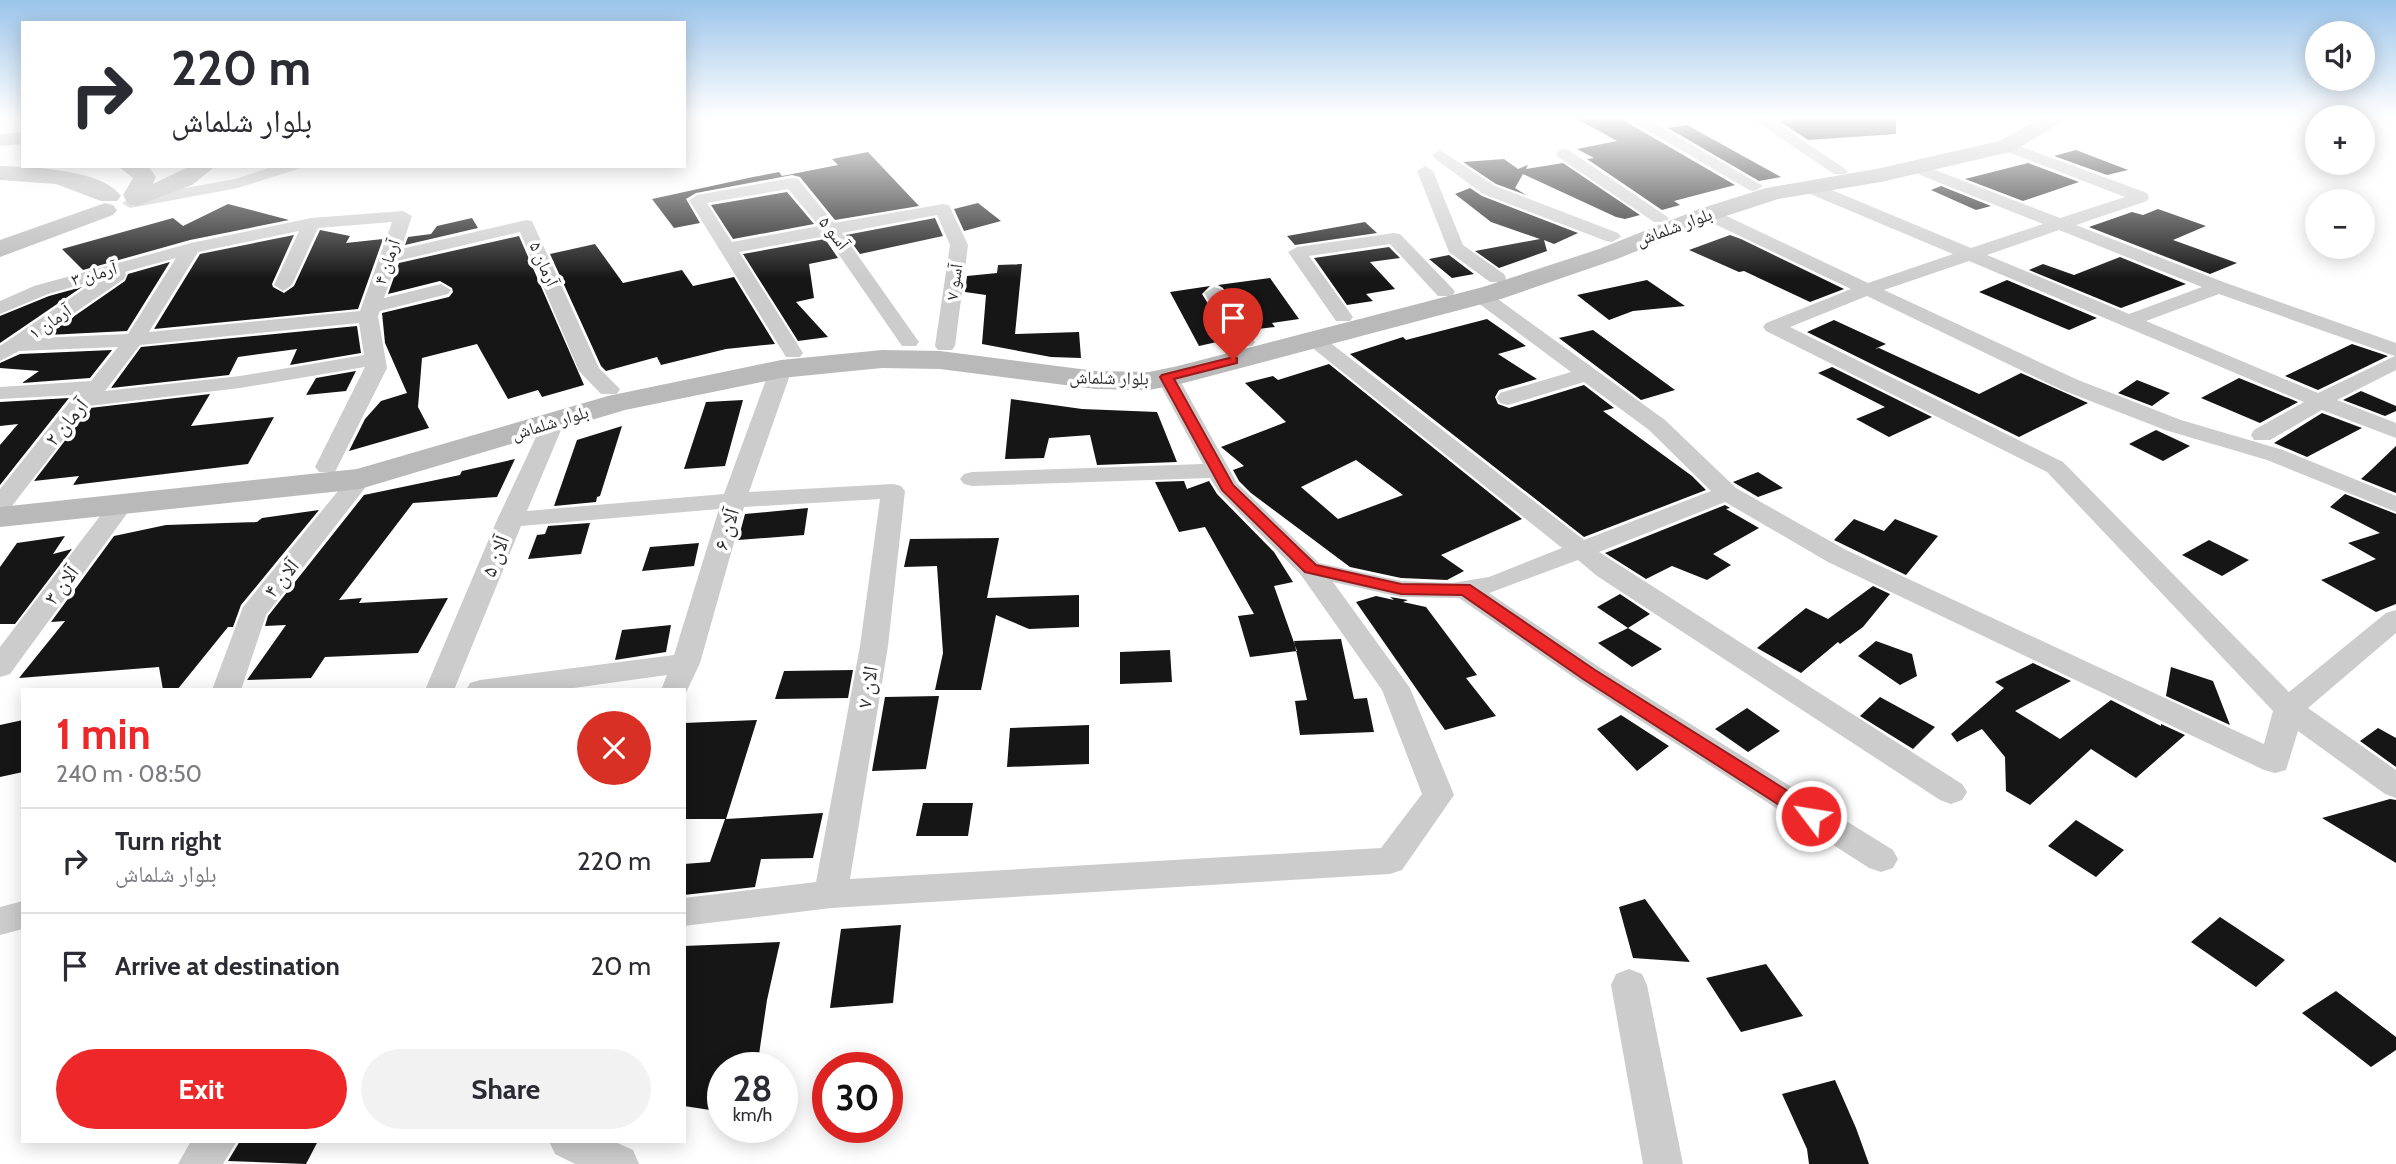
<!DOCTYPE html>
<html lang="en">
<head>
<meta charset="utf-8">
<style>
	body { margin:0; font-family:Cabin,"Noto Naskh Arabic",sans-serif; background:#f2f2f3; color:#2b2b33; height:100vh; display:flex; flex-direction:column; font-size:26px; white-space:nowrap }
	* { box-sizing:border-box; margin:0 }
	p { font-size:23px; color:#7c7c81 }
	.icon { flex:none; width:38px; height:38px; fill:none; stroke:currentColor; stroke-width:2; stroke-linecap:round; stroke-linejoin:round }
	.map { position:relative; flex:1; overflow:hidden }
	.details { position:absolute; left:21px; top:688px; width:665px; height:455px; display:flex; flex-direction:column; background:#fff; border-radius:0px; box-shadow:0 4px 18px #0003 }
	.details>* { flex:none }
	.guide { position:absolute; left:21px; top:21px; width:665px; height:147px; border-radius:0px; box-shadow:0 4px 18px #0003; background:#fff; color:#2b2b33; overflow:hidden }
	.tools { position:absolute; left:2305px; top:21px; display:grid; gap:14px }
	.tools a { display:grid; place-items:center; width:70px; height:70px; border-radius:50%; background:#fff; box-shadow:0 4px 18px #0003; font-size:35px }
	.speed { position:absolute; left:707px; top:1052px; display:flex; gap:14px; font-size:35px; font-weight:700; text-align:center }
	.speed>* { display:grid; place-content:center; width:91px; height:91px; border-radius:50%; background:#fff; box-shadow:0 4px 18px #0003; line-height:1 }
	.speed small { font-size:18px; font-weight:400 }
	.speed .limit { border:10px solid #d22; background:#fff; color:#111 }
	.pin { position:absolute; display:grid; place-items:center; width:60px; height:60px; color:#fff; margin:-72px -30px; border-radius:50% 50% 50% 0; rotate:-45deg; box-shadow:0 0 7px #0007 }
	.pin .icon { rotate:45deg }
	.me { position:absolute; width:77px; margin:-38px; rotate:301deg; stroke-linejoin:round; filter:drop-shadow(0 0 5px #0008) }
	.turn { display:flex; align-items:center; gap:24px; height:147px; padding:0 35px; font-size:32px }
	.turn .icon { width:91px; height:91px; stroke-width:2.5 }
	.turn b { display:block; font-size:49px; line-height:60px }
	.round { display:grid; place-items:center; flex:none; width:74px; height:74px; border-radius:37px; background:#f2f2f3 }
	.summary { display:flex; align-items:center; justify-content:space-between; height:119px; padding:0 35px }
	h1 { font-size:42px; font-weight:800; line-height:52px; color:#ee2829 }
	.button { display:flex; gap:14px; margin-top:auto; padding:14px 35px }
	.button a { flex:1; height:80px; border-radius:42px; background:#ee2829; color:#fff; font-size:28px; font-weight:800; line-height:80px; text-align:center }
	.button a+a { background:#f2f2f3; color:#2b2b33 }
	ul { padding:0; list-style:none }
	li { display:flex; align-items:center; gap:21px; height:105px; padding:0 35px; border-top:2px solid #e1e1e2 }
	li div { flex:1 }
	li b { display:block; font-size:26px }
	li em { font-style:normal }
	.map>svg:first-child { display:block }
	.building { fill:#161616; fill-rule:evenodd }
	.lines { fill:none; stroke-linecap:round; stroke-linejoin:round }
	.street { fill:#ccc; fill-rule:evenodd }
	.secondary { fill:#b9b9b9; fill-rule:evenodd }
	.route { fill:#ee2829; stroke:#9b1a1b; stroke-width:2 }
	.labels { text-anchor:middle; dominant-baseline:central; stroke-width:7; stroke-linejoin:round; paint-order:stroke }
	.far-street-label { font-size:18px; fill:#2f2f2f; stroke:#fff }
	.street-label { font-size:21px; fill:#2f2f2f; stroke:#fff }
</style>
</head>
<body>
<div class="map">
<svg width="2396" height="1164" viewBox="0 0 2396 1164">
	<rect width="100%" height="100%" fill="#fff"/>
	<!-- building -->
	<path class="building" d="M1572,116H1616L1735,185L1674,201L1680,205L1662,210L1587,159L1594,158L1577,149L1617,141Z
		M1807,116H1896V134L1808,140L1779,121Z
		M1687,125L1781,177L1759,181L1668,128Z
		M2076,150L2128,170L2107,175L2054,156Z
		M868,152L919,206L835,220L800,177L792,175L696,193L686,199L700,223L674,228L652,199L753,177L779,172L782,176L838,165L832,159Z
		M1504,159L1518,169L1528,165L1526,169L1563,163L1640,215L1625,219L1616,217L1523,174L1515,188L1526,195L1496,184L1463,162Z
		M2028,163L2079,182L2023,201L1965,179Z
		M1941,186L1991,206L1976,210L1931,190Z
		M1470,188L1482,196L1578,233L1554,244L1544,240L1547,251L1499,268L1475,251L1540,239L1491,222L1455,194Z
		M787,192L814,224L733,239L711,205Z
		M978,203L1001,221L964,231L954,209Z
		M228,204L289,220L190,240L83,270L62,249L173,218L183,226Z
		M2158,209L2206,226L2173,240L2237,263L2210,274L2089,227L2132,212L2143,215Z
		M472,218L478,228L405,245L408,237L431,234L437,226Z
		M935,218L943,236L860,254L846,235Z
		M1365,222L1377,233L1295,245L1287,236Z
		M320,230L350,236L346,243L383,239L358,309L154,329L200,254L294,235L272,284L273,287L284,293L294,286Z
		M1730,235L1741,239L1844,289L1810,302L1744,271L1739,272L1689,250Z
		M519,236L584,385L542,397L538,390L508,399L477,344L422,358L418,407L429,428L349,451L365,419L381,401L407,393L385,343L382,313L449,297L453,292L452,288L440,281L388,294L399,263Z
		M825,239L838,258L809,264L814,298L796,302L828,337L798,341L743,254Z
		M595,244L623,283L682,270L693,286L734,277L775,344L726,349L661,365L657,357L606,371L601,366L550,254Z
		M1389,247L1400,258L1370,262L1395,289L1366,294L1373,301L1347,305L1314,258Z
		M1449,255L1474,274L1452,278L1429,259Z
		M2120,257L2186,284L2121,308L2029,270L2043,264L2074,275Z
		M170,262L127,331L47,335L125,281L128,274Z
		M1022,264L1015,334L1079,332L1081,358L1051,357L982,344L986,295L965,292L967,276L997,273L998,265Z
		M1270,278L1299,319L1272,323L1275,327L1250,330L1223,288L1218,285Z
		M1647,280L1685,306L1633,311L1609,320L1577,295Z
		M2007,280L2097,318L2069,330L1979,292Z
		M1210,286L1202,294L1230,339L1199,346L1170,292Z
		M82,287L0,343V316L49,296Z
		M1487,319L1526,346L1498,354L1537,379L1499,390L1495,397L1498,404L1509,408L1584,385L1614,408L1603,411L1692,476L1706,490L1584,537L1350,354L1403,337L1406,340Z
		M1834,320L1886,344L1875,349L1879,348L1979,394L2021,373L2088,403L2019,437L1807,332Z
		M357,326L361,353L290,365L297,349L238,357L229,375L111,388L141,347Z
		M1593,330L1675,390L1641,400L1559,338Z
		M2352,344L2388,356L2318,390L2285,376Z
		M112,350L90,378L22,383L39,371L0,368V363L20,354Z
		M1329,364L1522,519L1441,555L1464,571L1447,580L1401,578L1350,567L1251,493L1239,481L1233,470L1244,466L1221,447L1286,422L1245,383L1273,376L1278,380ZM1356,460L1403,495L1338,519L1301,487Z
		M1832,367L1932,417L1889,437L1856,419L1885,407L1818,373Z
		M356,371L346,391L306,395L316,378Z
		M2239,378L2298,402L2260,423L2201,398Z
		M2137,380L2170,393L2152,406L2118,393Z
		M2361,391L2396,406V411L2385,416L2343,400Z
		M210,394L191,426L274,417L248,464L73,485L79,476L34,481L90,408Z
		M69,398L0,485V445L18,424L0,426V402Z
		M1011,399L1082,409L1157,412L1177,462L1097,465L1090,435L1049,438L1044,458L1005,459Z
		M743,400L725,466L684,469L706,402Z
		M2322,413L2362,428L2307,457L2274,443Z
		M622,426L600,496L597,497L596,502L554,506L577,440Z
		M2156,430L2190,446L2163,461L2129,444Z
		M2396,446V493L2361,479L2372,469Z
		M515,459L497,497L413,503L339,600L362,598L359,603L448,598L418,653L325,657L311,678L247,680L286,625L265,626L268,616L364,495L460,475L462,471Z
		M1758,472L1783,488L1758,497L1733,482Z
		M1184,481L1187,489L1209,481L1217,494L1274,552L1293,582L1274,586L1297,651L1250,657L1238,616L1254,614L1205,527L1179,532L1155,482Z
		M2345,494L2396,514V604L2376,612L2321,580L2376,559L2348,543L2380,533L2330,507Z
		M1725,505L1730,508L1726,509L1759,528L1713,554L1731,565L1707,580L1672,566L1646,579L1605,553Z
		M808,508L804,535L738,540L745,514Z
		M319,510L241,605L233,627H228L177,690H163L159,667L19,678L65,621L51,622L114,536L166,525L257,522L262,518Z
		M1854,519L1884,531L1895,519L1938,536L1906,575L1834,540Z
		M590,523L581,554L528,559L537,535L545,534L548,526Z
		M65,536L53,554L72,549L15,624H0V567L17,543Z
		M999,538L987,598L1079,595V627L1029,629L996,615L981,690H935L943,653L937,566L904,567L910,539Z
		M2209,540L2249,560L2222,576L2182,555Z
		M699,543L694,566L642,571L650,547Z
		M1873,586L1890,594L1863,627L1840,644L1838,642L1801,673L1757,648L1806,608L1828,619Z
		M1620,594L1650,614L1628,628L1597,607Z
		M1376,596L1394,600L1390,597L1408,600L1403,602L1426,607L1477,675L1466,678L1496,716L1445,730L1356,602Z
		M671,625L666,652L615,660L622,630Z
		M1628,628L1662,649L1632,667L1598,643Z
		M1341,639L1354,699L1367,698L1374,732L1300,735L1295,701L1307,700L1294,641Z
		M1876,641L1912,654L1917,676L1900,685L1858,656Z
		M1170,650L1172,682L1120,684V652Z
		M2033,663L2071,681L2015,711L2060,739L2111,700L2161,726V724L2185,735L2136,778L2091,749L2030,805L2006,791L2005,757L1982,729L1957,742L1951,734L2004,688L1995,682Z
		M2171,667L2213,681L2230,725L2166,696Z
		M853,670L848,698L775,699L784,671Z
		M939,696L926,769L872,771L885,697Z
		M1880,697L1935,727L1913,749L1860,716Z
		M1747,708L1780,731L1748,752L1715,729Z
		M1621,715L1669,746L1637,771L1597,729Z
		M23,720V772L0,777V725Z
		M757,720L726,819L823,813L813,858L761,859L755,887L684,895V864L710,862L725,819H684V723Z
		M1089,725V764L1007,767L1010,728Z
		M2378,728L2396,738V767L2360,741Z
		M2390,799L2396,800V863L2322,818Z
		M923,803H973L968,836H916Z
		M2076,820L2124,850L2096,877L2048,846Z
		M1645,899L1690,962L1633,958L1619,907Z
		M2220,917L2285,960L2256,987L2191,942Z
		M901,925L893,1003L830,1008L841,929Z
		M780,942L767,1000L757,1068H723V1112L684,1106V946Z
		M1766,964L1803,1016L1741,1032L1706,978Z
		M2336,991L2396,1037V1050L2371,1067L2302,1013Z
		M1835,1080L1856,1128L1869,1164H1809L1807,1149L1782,1094Z
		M240,1141H318L306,1164L228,1161Z"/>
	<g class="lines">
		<!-- street -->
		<path class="street" d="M1623,116H1642L1763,186L1755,191L1749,190Z
			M1748,116H1767L1848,171L1846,174H1834Z
			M2006,141L2147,193L2149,197L2147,201L2076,225L2226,283L2396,343V370L2337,400L2396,423V438L2322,410L2270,440H2254L2251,435L2254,430L2304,402L1969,261L1884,290L2078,380L2181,420L2283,450L2396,496V512L2267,460L2165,430L2062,390L1867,296L1790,327L2063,462L2289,692L2386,613L2396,610V633L2308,708L2396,770V798L2385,794L2298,731L2286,770L2275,773L2264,770L1828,562L1725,502L1599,552L1962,784L1967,792L1962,800L1951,804L1940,800L1597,576L1578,560L1489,593L1599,667L1893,850L1898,859L1893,868L1881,872L1869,868L1579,681L1459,598L1401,597L1333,582L1410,688L1454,795L1402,870L1390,874L831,908L684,926V898L816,882L860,646L880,499L744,507L700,663L684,697V690H661L667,675L559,690H466L470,683L480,680L674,655L719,509L521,526L454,690H425L497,520L545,418H561L564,423L527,511L724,494L770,369L774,365H788L792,369L749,492L893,484L901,486L905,491L888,646L850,879L1381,848L1422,794L1382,690L1301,575L1219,492L1210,478L972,486L964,484L960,479L964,474L972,472L1203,464L1156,377L1159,372H1175L1178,377L1237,483L1319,563L1401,581L1452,583L1489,577L1562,548L1305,342L1302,338L1305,334H1319L1584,540L1711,491L1649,430L1584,382L1508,405L1500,403L1497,398L1500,393L1571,372L1474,300L1471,296L1481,290L1488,292L1665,420L1736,488L1846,550L2264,744L2273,711L2047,472L1766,331L1763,327L1766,323L1851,289L1702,218L1699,214L1708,209L1714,210L1868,283L1953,254L1803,191L1801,187L1803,183H1815L1971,248L2043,224L1905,169L1903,166L1905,163H1917L2060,218L2125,197L2000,149L1998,146L2000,143ZM2059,230L2202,287L2129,314L1987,255ZM2219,294L2389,354L2395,356L2318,393L2146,321Z
			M1564,149L1570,151L1669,218L1666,222H1654L1558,157L1556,154L1558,151Z
			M1440,150L1495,186L1618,233L1621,237L1612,242L1606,241L1483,194L1434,158L1432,155Z
			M275,166H300L298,169L238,188L130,208L122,203L130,198L235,179Z
			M1425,166L1433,171L1463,245L1504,274L1506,278L1504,282H1490L1449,252L1417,171Z
			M792,178L798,179L834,223L943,204L949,205L968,245L955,346L952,350H938L935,346L950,245L937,215L842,233L919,342L916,346H902L826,236L739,252L803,353L800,357H786L689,200L697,195ZM788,189L819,226L732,242L707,203Z
			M403,211L412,216L401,249L526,220L532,221L599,368L620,389L617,394H601L579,371L520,232L397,261L384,298L441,284L451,290L448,294L380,311L378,316L387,368L335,472H319L315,467L365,367L240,388L89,406L12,506L0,508V489L75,395L0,399V387L91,381L118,347L19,351L0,361V346L97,280L48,294L0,314V301L34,286L191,243L311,218ZM392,222L360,311L149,332L198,252L299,231L274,285L283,291L292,285L318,228ZM176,258L128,334L38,338L124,279L126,275L125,272ZM359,323L364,355L240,376L105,391L140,345Z
			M1394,233L1400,234L1452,288L1455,292L1452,296H1438L1390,244L1309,256L1353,317L1350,321H1336L1288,252L1297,247Z
			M1214,287L1221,289L1255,342L1252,346H1238L1235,342L1204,293Z
			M360,472L368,474L372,479L266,615L241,690H212L243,607L352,474Z
			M122,497L131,499L134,504L10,674L0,677V647L113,499Z
			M23,901V929L0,935V907Z
			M1629,969L1642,974L1647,985L1683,1164H1643L1611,985L1616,974Z
			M191,1141H237L223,1164H178Z
			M549,1141H613L633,1150L639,1164H575L555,1154Z"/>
		<!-- secondary -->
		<path class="secondary" d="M2045,116H2071L2014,151L1881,182L1778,199L1717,219L1617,259L1501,299L1180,384L1149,390L1096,389L940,369L882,368L781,378L625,410L360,489L0,527V507L357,469L608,396L781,360L882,350L940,351L1096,371L1149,372L1178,366L1483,287L1599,249L1699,209L1766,188L1881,168L1999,141Z
			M23,132V144L0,146V134Z
			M0,166C30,167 102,169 121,196L117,201H101L56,184L0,180Z
			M118,166H148L156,177L153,184L190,166H212V169L192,185L136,206L128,204L123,195L133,178Z
			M105,203L113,205L117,210L113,215L0,257V240Z"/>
	</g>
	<!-- sky -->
	<linearGradient id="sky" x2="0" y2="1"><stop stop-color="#9bc4ea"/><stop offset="0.42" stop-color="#fff"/><stop offset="1" stop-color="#fff" stop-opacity="0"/></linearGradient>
	<rect width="2396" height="279" fill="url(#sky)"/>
	<!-- route -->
	<path class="route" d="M1233,357L1237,358V363L1174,379L1233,485L1316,565L1401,584L1470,585L1595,670L1818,810L1821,816L1818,821L1811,823L1804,821L1583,679L1462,595L1401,594L1305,572L1222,490L1160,377L1162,375Z"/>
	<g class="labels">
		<!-- far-street labels -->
		<g class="far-street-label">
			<text transform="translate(1674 227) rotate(-20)">بلوار شلماش</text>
			<text transform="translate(834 233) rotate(52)">آسو ۵</text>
			<text transform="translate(387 262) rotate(-71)">آرمان ۴</text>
			<text transform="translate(544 264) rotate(66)">آرمان ۵</text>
			<text transform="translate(94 274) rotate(-16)">آرمان ۳</text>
			<text transform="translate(954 282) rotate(-82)">آسو ۷</text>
			<text transform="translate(50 322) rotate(-35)">آرمان ۱</text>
			<text transform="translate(1109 378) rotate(1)">بلوار شلماش</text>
			<text transform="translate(550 423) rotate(-17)">بلوار شلماش</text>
		</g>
		<!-- street labels -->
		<g class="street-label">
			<text transform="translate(66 422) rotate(-50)">آرمان ۲</text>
			<text transform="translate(726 529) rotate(-73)">آلان ۶</text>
			<text transform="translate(495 556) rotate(-69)">آلان ۵</text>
			<text transform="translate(281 578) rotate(-51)">آلان ۴</text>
			<text transform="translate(61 585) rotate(-53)">آلان ۳</text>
			<text transform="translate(867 687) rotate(-80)">الان ۷</text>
		</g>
	</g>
</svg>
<div class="tools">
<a><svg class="icon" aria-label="sound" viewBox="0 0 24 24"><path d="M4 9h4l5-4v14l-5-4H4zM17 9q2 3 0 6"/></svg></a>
<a>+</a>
<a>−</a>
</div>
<div class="speed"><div>28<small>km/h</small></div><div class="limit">30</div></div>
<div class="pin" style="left:1233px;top:360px;background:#d93025"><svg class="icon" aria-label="arrive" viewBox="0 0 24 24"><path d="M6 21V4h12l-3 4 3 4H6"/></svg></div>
<svg class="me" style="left:1811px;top:816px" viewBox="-20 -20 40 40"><circle r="17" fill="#ee2829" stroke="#fff" stroke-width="3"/><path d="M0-11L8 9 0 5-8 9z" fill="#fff"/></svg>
<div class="guide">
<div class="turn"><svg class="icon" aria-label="right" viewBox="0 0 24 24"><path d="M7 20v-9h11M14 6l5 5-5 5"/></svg><div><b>220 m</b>بلوار شلماش</div></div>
</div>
<section class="details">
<div class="summary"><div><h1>1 min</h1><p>240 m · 08:50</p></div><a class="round" style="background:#d93025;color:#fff"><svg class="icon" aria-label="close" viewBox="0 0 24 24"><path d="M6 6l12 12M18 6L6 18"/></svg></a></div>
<ul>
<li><svg class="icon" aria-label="right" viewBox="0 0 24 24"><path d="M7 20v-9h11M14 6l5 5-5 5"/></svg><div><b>Turn right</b><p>بلوار شلماش</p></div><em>220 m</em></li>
<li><svg class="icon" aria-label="arrive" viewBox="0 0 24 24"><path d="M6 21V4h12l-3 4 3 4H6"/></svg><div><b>Arrive at destination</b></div><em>20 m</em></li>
</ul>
<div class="button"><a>Exit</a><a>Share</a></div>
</section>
</div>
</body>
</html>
